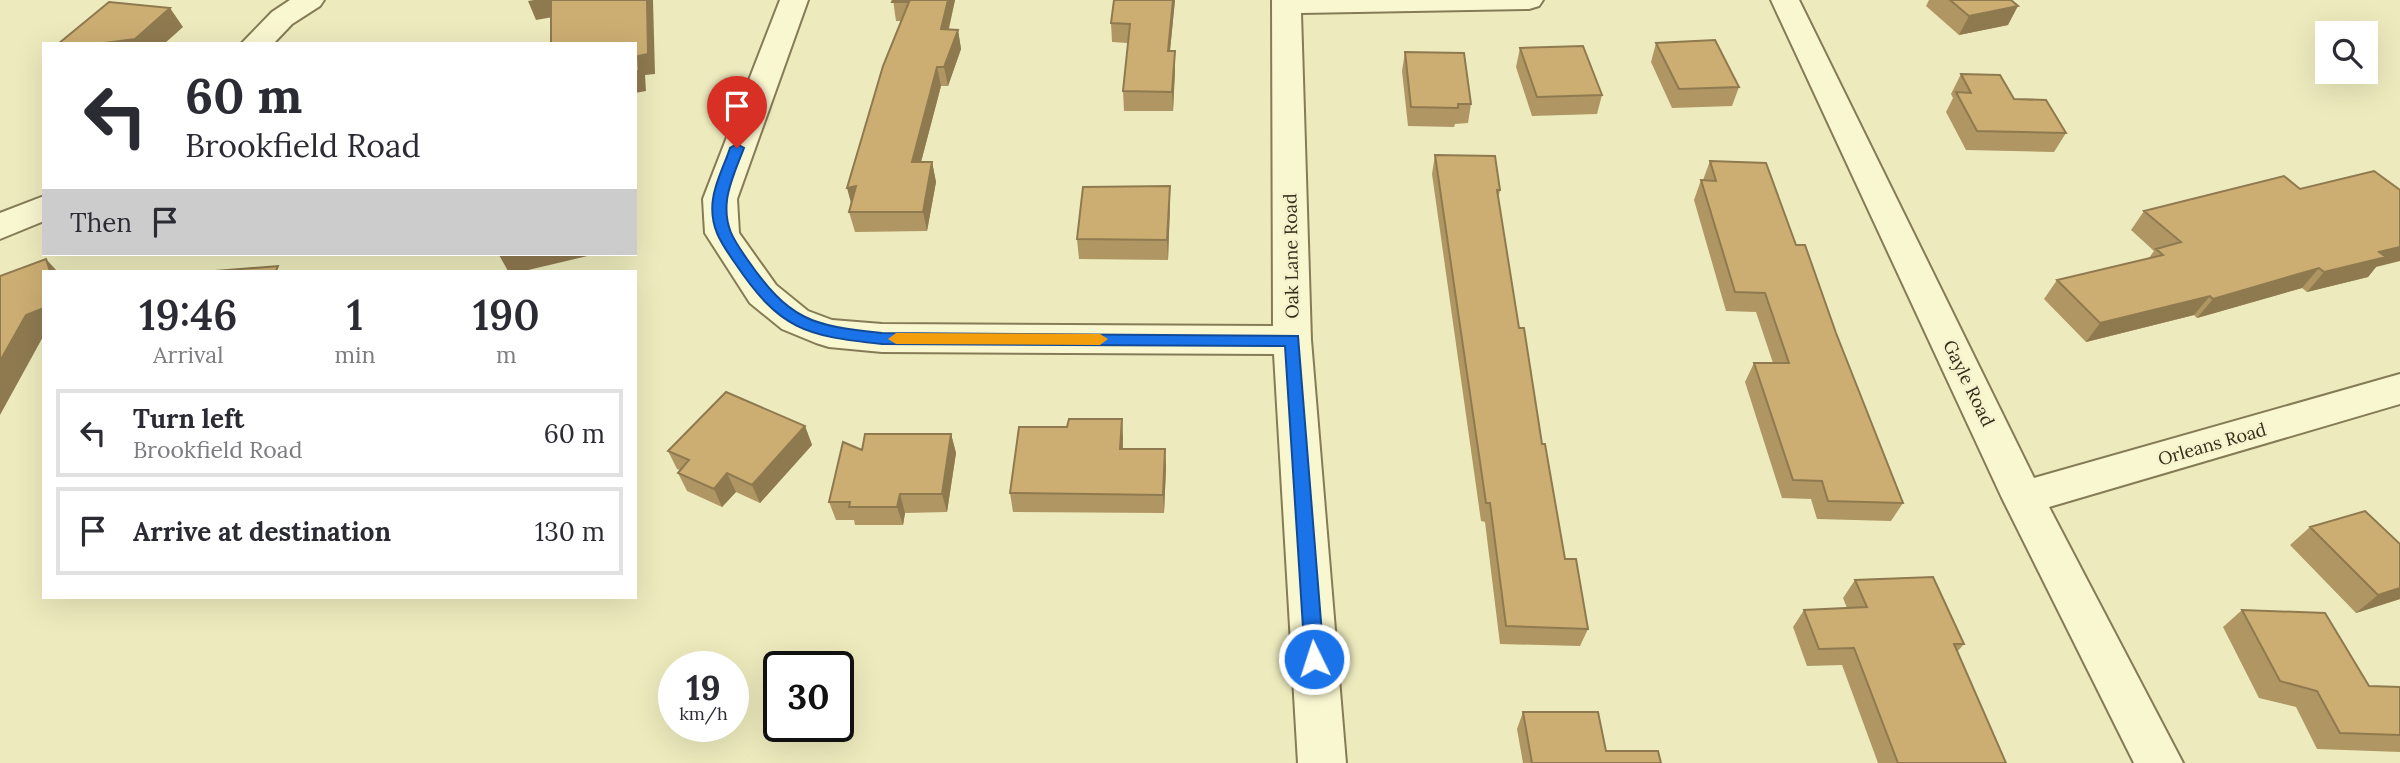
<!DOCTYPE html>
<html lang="en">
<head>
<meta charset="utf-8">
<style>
	body { margin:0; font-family:Lora,serif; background:#f2f2f3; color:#2b2b33; height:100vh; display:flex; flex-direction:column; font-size:26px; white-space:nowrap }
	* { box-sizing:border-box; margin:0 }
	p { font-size:23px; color:#7c7c81 }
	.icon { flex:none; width:38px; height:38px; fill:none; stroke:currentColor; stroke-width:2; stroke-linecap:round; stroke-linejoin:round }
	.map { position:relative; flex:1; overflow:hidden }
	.drawer { position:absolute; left:42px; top:270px; width:595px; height:329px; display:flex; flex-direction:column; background:#fff; border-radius:0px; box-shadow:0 7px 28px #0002 }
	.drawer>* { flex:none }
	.hud { position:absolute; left:42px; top:42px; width:595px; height:214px; border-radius:0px; box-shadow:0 7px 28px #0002; background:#fff; color:#2b2b33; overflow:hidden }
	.tools { position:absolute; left:2315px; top:21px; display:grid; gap:14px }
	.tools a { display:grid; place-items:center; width:63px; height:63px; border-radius:0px; background:#fff; box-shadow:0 7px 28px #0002; font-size:35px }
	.speed { position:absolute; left:658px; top:651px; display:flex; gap:14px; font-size:35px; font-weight:700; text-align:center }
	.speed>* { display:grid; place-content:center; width:91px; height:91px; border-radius:50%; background:#fff; box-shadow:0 7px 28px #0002; line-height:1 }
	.speed small { font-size:18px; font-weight:400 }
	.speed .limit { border:4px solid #111; border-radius:10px; background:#fff; color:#111 }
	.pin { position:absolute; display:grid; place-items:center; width:60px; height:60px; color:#fff; margin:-72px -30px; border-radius:50% 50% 50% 0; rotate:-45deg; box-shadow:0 0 7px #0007 }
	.pin .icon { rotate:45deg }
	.me { position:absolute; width:77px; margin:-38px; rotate:356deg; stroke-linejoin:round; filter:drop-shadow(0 0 5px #0008) }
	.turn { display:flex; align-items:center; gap:24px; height:147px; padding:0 28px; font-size:32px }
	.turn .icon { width:91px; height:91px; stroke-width:2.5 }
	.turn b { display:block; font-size:49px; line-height:60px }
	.then { display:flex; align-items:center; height:66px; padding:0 28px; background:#0003; gap:14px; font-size:26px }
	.eta { display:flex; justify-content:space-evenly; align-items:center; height:119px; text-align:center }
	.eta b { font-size:42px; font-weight:600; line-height:49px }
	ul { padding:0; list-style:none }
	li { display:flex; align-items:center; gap:21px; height:88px; margin:0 14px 10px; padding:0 14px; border:4px solid #e1e1e2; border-radius:0px }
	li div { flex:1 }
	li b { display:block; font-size:26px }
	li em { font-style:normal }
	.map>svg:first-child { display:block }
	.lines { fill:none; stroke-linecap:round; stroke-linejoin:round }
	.street-casing { stroke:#857b56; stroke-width:4 }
	.street { fill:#f9f7d0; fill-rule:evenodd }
	.wall { fill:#af9662 }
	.shaded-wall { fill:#8f7a50 }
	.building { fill:#ccae72; stroke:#8f7a50; stroke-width:2 }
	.route { fill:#1a73e8; stroke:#114b97; stroke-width:2 }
	.slow { fill:#f59e0b }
	.labels { text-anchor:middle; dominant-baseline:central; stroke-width:5; stroke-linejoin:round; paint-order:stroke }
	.street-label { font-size:18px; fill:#342d1b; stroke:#f5f3cc }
</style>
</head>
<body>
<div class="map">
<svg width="2400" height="763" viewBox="0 0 2400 763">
	<rect width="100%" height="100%" fill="#edebbd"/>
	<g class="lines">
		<!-- street casing -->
		<g class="street-casing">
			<path id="street" d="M290,0H324L320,6L292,24L273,44H241L272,12Z
				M780,0H808L737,199L739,233L776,285L808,311L832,320L882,324L1273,326L1272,0H1543L1539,6L1529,9L1301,13L1311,340L1346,763H1298L1274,354L882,352L829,347L816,343L782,329L750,303L705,233L703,199Z
				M1771,0H1799L2034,478L2400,374V404L2049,507L2183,763H2134L2002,498Z
				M44,196V221L0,239V213Z"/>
		</g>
		<!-- street -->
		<use href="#street" class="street"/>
	</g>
	<!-- wall -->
	<path class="wall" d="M893,0H955L949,29L958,30L961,49L948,86H941L921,162H932L936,182L927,231L855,232L849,212L902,21H896Z
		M1114,0H1175L1170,51L1175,70L1173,111H1124L1123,91L1128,43L1112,42L1111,23Z
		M1929,0H2011L2008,25L1959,35L1926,6Z
		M1656,43L1739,87L1732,106L1672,108L1651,62Z
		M1520,48L1602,95L1597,114L1532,116L1516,67Z
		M1405,52L1471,104L1468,123L1455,124L1454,127L1408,126L1402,71Z
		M1961,74L2014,99L2066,133L2054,152L1966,150L1946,112L1953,98L1951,94Z
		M1435,155L1500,190L1498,199L1519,328L1565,559L1588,629L1580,646L1500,644L1485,522L1481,521L1432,174Z
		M1710,161L1796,245L1836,333L1903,503L1891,521L1817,519L1811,499L1782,498L1745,382L1754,363H1773L1756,312L1726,311L1694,200L1701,180H1703Z
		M1170,186V205L1168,260L1079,259L1077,239Z
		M2300,189L2376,267L2368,277L2307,292L2302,288L2197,318L2194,315L2086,342L2044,299L2057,280L2149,258L2154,251L2131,230L2144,211Z
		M1122,419L1123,449H1165L1166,468L1164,513L1013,512L1010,493L1067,427Z
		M805,426L812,445L760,503L736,492L722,507L687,491L678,473L680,470L677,469L668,451Z
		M951,434L956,453L947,512L905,513L903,525H855L854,520H836L829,502L862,450Z
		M2310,527L2400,599L2356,613L2290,545Z
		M1855,580L1964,644L1957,652L2006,763H1878L1842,665L1807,666L1793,627L1804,610L1847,608L1843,598Z
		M2242,610L2369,686L2400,687V752L2317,749L2296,707L2259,698L2223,627Z
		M1523,712L1606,751L1661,763H1523L1517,729Z"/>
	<!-- shaded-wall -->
	<path class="shaded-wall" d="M534,0H552L559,16L536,20L528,1Z
		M647,0H653L655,74L645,75L646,91L635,93V72Z
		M948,0H955L944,48L941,29Z
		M1173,0H1175L1168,70V51Z
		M2018,6L2008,25L1959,35L1969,16Z
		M170,8L183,27L164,44H97Z
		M958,30L961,49L948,86L944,67Z
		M1175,51V70L1173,111L1172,92Z
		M937,67L941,86L916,181L912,162Z
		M932,162L936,182L927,231L923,212Z
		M856,186L852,207L847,188Z
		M1170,186V205L1168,260L1167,240Z
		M2400,247V261L2376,267L2368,277L2307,292L2324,272L2379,252Z
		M506,254H596L524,271H508L499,255Z
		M46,259L57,271H50Z
		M2319,268L2302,288L2197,318L2213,299Z
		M2210,296L2194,315L2086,342L2100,323Z
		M44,308V335L0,415V361L26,315Z
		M1122,419L1123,438L1122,467L1120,449Z
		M805,426L812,445L760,503L752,485Z
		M951,434L956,453L947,512L942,494Z
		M1165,449L1166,468L1164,513L1163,495Z
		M727,473L736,492L722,507L714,489Z
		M900,494L905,513L903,525L897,507Z
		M2400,588V599L2356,613L2378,595Z"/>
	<!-- building -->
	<path class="building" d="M551,0H647L648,54L638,56L639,71L635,72V44H551Z
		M893,0H948L941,29L958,30L944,67H937L912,162H932L923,212H849L856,186L847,188L883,66L909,2H892Z
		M1114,0H1173L1168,51H1175L1172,92L1123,91L1130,24L1111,23Z
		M1950,0H2011L2018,6L1969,16Z
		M109,2L170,8L135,39L97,44H58Z
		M1715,40L1739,87L1679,89L1656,43Z
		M1583,46L1602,95L1537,97L1520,48Z
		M1405,52L1464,53L1471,104H1458V108L1411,107Z
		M1961,74L2000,75L2014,99L2046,100L2066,133L1977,131L1956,92L1971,93Z
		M1435,155L1495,156L1500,190H1497L1519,328H1524L1542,444H1545L1565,559H1576L1588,629L1506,626L1490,503H1486Z
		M1710,161L1766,163L1796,245H1805L1836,333L1903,503L1828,501L1822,481L1793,480L1754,363H1789L1765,293L1735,292L1701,180L1716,181Z
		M2374,171L2400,190V247L2379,252L2386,257L2324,272L2319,268L2213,299L2210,296L2100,323L2057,280L2163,255L2156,249L2181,242L2144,211L2284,176L2300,189Z
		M1170,186L1167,240L1077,239L1083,187Z
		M46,259L50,271H44V308L26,315L0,361V276Z
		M278,266L276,271H214H215Z
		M726,392L805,426L752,485L727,473L714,489L678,473L689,460L668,451Z
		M1069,419H1122L1120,449H1165L1163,495L1010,493L1019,427H1067Z
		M865,434H951L942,494H900L897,507H849L850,502H829L843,442L862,450Z
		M2365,511L2400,544V588L2378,595L2310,527Z
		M1933,577L1964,644H1954L2006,763H1898L1854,648L1819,649L1804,610L1867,607L1855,580Z
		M2242,610L2325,613L2369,686L2400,687V735L2340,733L2317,691L2280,681Z
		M1523,712H1598L1606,751H1658L1661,763H1532Z"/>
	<!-- route -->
	<path class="route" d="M737,144L744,148C738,164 729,183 727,200C724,226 733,239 747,259C789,320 811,326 882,333L1298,336L1324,659L1321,665L1314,667L1308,665L1305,659L1285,346L882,344C805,336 780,330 735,263C721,243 709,226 713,199C715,182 725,164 730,148Z"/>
	<!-- slow -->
	<path class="slow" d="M896,333L1100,334L1108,339L1100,345L896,344L888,339Z"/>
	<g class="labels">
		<!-- street labels -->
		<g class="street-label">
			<text transform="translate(1291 256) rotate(-91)">Oak Lane Road</text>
			<text transform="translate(1969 383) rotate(64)">Gayle Road</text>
			<text transform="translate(2212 444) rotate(-16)">Orleans Road</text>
		</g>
	</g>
</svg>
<div class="tools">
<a><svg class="icon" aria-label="search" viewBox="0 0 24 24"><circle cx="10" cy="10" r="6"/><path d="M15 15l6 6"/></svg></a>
</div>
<div class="speed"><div>19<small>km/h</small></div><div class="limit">30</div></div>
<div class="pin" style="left:737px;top:148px;background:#d93025"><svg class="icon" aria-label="arrive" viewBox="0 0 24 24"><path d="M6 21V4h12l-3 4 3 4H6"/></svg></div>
<svg class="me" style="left:1314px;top:659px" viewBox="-20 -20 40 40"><circle r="17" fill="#1a73e8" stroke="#fff" stroke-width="3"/><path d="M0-11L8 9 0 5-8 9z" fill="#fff"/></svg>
<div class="hud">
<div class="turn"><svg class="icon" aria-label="left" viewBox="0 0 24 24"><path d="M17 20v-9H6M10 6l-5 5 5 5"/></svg><div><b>60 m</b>Brookfield Road</div></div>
<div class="then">Then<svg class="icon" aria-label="arrive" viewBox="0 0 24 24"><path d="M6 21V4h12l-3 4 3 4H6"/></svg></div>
</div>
<section class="drawer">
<div class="eta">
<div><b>19:46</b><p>Arrival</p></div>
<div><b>1</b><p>min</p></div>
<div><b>190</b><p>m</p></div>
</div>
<ul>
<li><svg class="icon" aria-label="left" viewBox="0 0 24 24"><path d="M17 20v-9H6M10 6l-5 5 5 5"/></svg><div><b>Turn left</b><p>Brookfield Road</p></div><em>60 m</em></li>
<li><svg class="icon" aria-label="arrive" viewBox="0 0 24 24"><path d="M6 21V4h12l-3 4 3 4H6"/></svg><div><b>Arrive at destination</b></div><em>130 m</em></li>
</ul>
</section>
</div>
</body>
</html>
